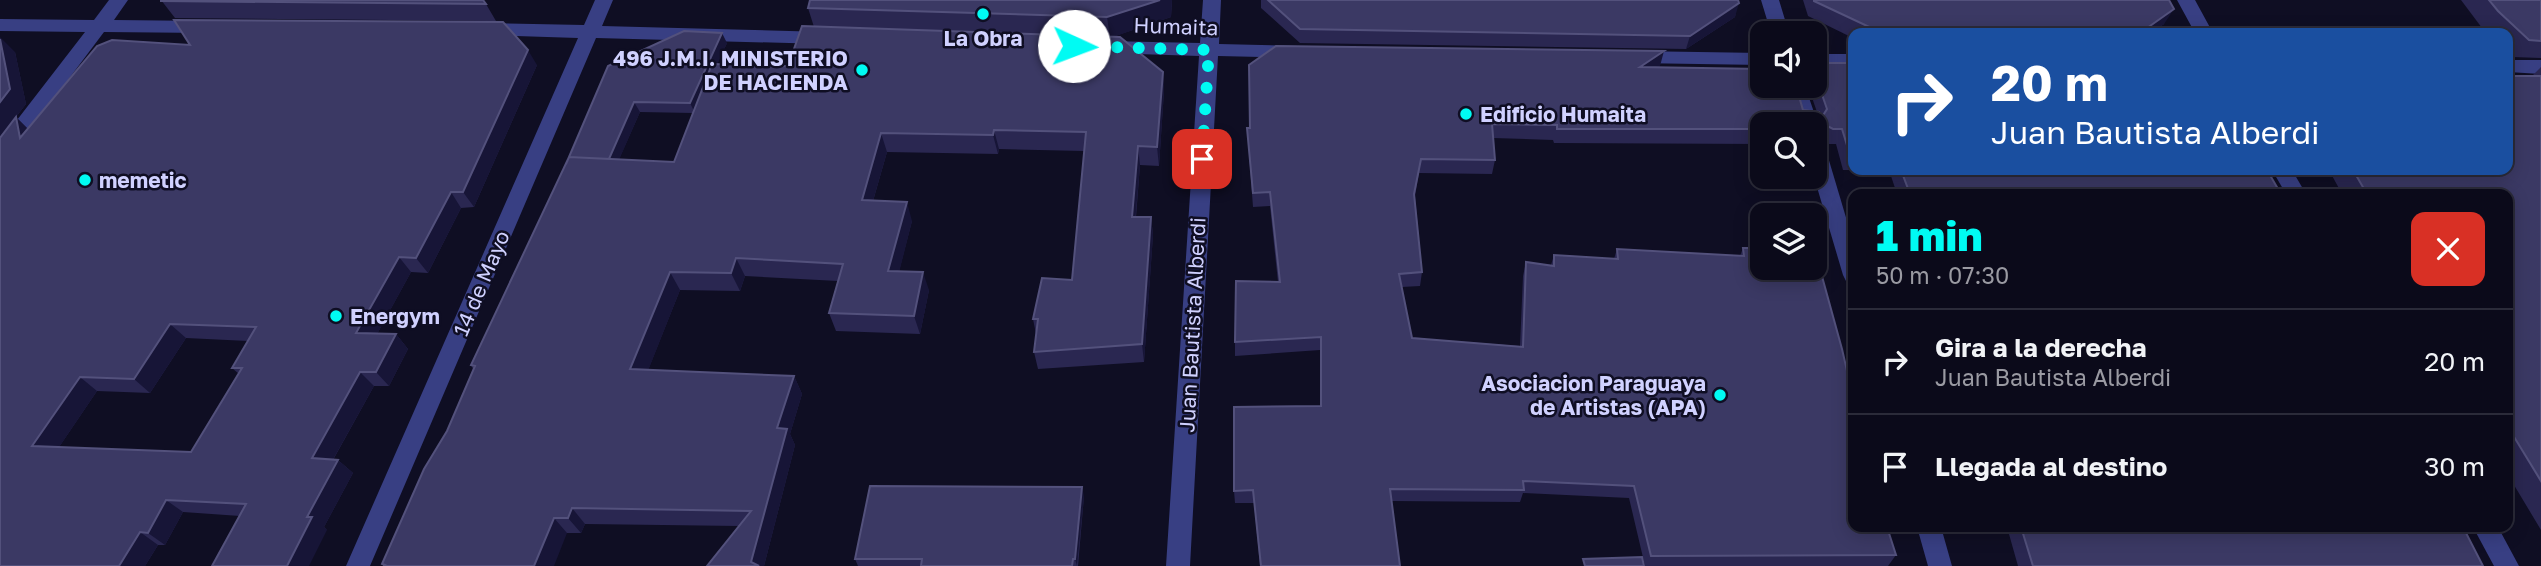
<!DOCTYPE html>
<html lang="es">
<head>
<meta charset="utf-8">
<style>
	body { margin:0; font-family:"Golos Text",sans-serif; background:#191827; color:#f1f3f6; height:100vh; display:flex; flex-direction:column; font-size:26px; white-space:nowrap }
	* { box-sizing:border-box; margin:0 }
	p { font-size:23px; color:#9a9aa2 }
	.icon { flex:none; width:38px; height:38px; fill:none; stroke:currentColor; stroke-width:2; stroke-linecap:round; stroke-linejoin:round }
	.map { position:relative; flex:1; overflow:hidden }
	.sheet { position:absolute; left:1848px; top:189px; width:665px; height:343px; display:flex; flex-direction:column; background:#0b0a1a; border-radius:14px; box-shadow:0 4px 18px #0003,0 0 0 2px #2b2b39 }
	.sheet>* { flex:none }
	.hud { position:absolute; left:1848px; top:28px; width:665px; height:147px; border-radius:14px; box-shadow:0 4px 18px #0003,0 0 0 2px #2b2b39; background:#1a4fa0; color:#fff; overflow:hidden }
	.buttons { position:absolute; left:1750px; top:21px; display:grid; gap:14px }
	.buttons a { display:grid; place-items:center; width:77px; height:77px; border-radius:14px; background:#0b0a1a; box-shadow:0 4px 18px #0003,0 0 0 2px #2b2b39; font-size:35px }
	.pin { position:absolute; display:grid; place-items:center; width:60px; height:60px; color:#fff; margin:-30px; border-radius:14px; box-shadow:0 4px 10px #0006 }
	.me { position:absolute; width:77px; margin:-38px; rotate:92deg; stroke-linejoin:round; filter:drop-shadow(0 0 5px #0008) }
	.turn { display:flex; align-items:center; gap:24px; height:147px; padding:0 28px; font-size:32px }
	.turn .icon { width:91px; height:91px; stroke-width:2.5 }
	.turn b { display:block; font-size:49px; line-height:60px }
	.round { display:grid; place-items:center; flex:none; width:74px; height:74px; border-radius:14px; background:#191827 }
	.headline { display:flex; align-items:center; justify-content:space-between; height:119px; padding:0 28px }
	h1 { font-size:42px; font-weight:800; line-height:52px; color:#00fbf3 }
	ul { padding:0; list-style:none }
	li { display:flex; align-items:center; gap:21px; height:105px; padding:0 28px; border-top:2px solid #2b2b39 }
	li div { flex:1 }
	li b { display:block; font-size:26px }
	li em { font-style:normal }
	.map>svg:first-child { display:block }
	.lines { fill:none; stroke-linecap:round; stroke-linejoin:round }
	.street { fill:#383f83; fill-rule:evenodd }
	.wall { fill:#2a2751; fill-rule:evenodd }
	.shaded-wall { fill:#171537 }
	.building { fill:#3b3964; stroke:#53517c; stroke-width:2; fill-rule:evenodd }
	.route { stroke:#00fbf3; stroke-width:12; stroke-dasharray:0 21.6 }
	.poi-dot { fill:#00fbf3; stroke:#0f0e23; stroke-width:2.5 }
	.labels { text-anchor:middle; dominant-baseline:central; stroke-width:5; stroke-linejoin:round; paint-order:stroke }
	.street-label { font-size:21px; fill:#d0d1ff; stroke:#0f0e23 }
	.poi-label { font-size:21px; font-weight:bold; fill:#d0d1ff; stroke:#0f0e23; text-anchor:start }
</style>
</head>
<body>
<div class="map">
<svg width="2541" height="566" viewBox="0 0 2541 566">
	<rect width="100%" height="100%" fill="#0f0e23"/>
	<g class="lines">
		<!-- street -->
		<path class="street" d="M109,0H128L114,20L207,21L213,23L216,27L213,31L207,33L104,32L7,161L0,163V142L85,32L0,31V19L94,20Z
			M595,0H613L602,26L826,32L832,34L835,38L832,42L826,44L596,38L370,566H346L578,38L480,35L474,33L471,29L474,25L480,23L584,25Z
			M1203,0H1221L1219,44L1298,46L1304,47L1307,52L1304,57L1298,58L1218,56L1190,566H1166L1199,56L1106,53L1100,52L1097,47L1100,42L1106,41L1200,43Z
			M1761,0H1779L1789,33H1771Z
			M2177,0H2195L2213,33H2195Z
			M1635,51L1762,53V65L1635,63L1628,62L1626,57L1628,52Z
			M1815,54H1853V66H1815Z
			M2508,60H2541V74L2508,72Z
			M1787,86H1805L1818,124L1815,129V124H1799Z
			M1815,140L1822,142L1825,147L1853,241V283L1846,281L1843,275L1814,177Z
			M2272,170H2292L2306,194H2286Z
			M1917,527H1941L1952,566H1928Z
			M2473,527H2498L2519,566H2494Z"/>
	</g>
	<!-- wall -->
	<path class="wall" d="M161,0L486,4L496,21L175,18Z
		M810,0H1172L1171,17L1112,37L1163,72L1164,91L1159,166L1140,165L1136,217H1151L1153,235L1144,362L1038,369L1034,352L1036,334L1033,319L1072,280L1084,151L999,149L998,154L887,152L873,201L912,221L899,271L929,290L920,334L836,331L829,313L838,281L745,276L740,291L680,290L648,370L794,376L802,394L790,434L795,445L764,566H707L739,526L585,524L581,533H567L384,566L382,564L447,431L473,369L471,365L566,164L608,66L727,43L717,64L788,66L814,27L808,8ZM640,112L693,113L674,162L619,159Z
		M1261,0H1738L1735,17L1686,49L1300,43L1261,8Z
		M1803,0H2169L2164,24L2151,33H1853V38L1808,16Z
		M2461,0H2541V58L2512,57L2508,53V33H2487L2482,28Z
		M15,52L26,104L16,117L28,129L537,65L474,207L461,208L428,273L411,272L377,334H396L408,349L389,386H374L333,460H338L353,473L324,527L327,530L240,516L183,512L165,545H158L145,566H0ZM186,338L248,341L232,368L239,374L191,452L59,447L97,391L150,393Z
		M1822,63H1853V170H2267L2281,194H1897L1889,170H1843L1836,144H1826L1816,137L1815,139V124H1762V144L1554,143L1553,140L1493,138L1495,160L1492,174L1419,173L1415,196L1422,272L1420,286L1402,287L1412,338L1520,346L1523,276L1526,262L1551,265L1554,255L1614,259L1617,249L1740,256L1743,248L1853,527L1896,555L1888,566H1645L1629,498L1523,493L1520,502L1391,501L1400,566H1260L1254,503H1235L1234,491L1320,406V350L1235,356V342L1278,282L1270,206L1253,207L1247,128L1660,66L1658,67L1803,110L1817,112L1808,86H1815V74L1819,70Z
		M2541,67V530L2508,475V194H2342L2329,170H2508L2532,76Z
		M1084,496L1078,566H858L855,559Z
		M2007,527H2463L2483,566H2018Z"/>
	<!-- shaded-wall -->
	<path class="shaded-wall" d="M1160,0H1172L1171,17L1110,38L1107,17Z
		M1739,3L1735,17L1686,49L1690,36Z
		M2174,9L2164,24L2151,33H2140Z
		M722,33L727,43L695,113L690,103Z
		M0,37L15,52L26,104L16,117L32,133L36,154L0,138Z
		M528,50L537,65L474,207L463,192Z
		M1664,51L1660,66L1636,82L1640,67Z
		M1163,72L1164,91L1159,166L1157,147Z
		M634,102L640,112L612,176L606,166Z
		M994,130L999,149L998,154L993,135Z
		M881,133L887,152L868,218L862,200Z
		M1138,146L1140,165L1134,235L1132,217Z
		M451,192L461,208L428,273L416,258Z
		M907,202L912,221L895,289L888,271Z
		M1151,217L1153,235L1144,362L1142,344Z
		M399,257L411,272L370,347L356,333Z
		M736,258L745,276L740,291L731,273Z
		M670,272L680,290L642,386L630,369Z
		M923,272L929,290L920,334L914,316Z
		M170,324L186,338L150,393L134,379Z
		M396,334L408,349L389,386L376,372Z
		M360,372L374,386L326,472L312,458Z
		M794,376L802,394L790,434L795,445L764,566H754L751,562L777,428Z
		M80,377L97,391L51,459L32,446Z
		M338,460L353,473L324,527L327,530L309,566H287L307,517Z
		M1082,487L1084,496L1077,566L1075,559Z
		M166,500L183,512L165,545L148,533Z
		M572,508L585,524L581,533L568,518Z
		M554,518L567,533L554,566H534Z
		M140,532L158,545L145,566H119Z"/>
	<!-- building -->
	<path class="building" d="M161,0H483L486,4L161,1Z
		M810,0H1160L1107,17L808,8Z
		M1268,0H1738L1739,3L1690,36L1300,29Z
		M1814,0H2169L2174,9L2140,33H1882L1814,1Z
		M2489,0H2541V41L2529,40L2498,11Z
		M174,20L503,22L528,50L463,192H451L416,258L399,257L356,333L396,334L376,372H360L312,458L338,460L307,517H312L287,566H212L246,504L166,500L148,533L140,532L119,566H0V138L16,117L20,138L97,46L112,40L190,45ZM170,324L256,327L232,368H242L191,452L32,446L80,377L134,379Z
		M802,26L1120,37L1163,72L1157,147L1138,146L1132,217H1151L1142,344L1034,352L1038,319H1033L1042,278L1072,280L1086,132L994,130L993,135L881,133L862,200L907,202L888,271L923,272L914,316L829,313L843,264L736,258L731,273L670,272L630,369L794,376L777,428L787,429L751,562L759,566H707L751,511L572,508L568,518H554L534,566H384L385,565L382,564L424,469L447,431L475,366L471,365L569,157L674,162L712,64L788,66Z
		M684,31L722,33L690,103L634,102L609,159L569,157L566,164L608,66Z
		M0,39L10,89L0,102Z
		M1276,46L1664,51L1640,67L1762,69V86H1796L1803,110L1819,112L1822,117L1827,109L1815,74V70H1825L1822,63H1853V155H1850L1842,129H1833L1822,123L1819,129H1815V124H1762V129H1557V125L1492,124L1495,160L1421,159L1414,194L1422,272L1399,274L1412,338L1523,347L1526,262L1554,266V255L1618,259L1617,249L1744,256L1743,248H1762V268H1815V251L1842,349L1853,397V527H1887L1896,555L1651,556L1634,486L1523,481L1524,490L1390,489L1400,566H1261L1253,490L1234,491V407L1321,406V337L1235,342L1236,281L1280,282L1270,192L1253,193L1247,128H1250L1249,65Z
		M2508,76H2541V481L2508,427V194H2367L2353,170H2508Z
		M1901,170H2267L2281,194H1910Z
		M870,486L1082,487L1075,559H1073L1072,566H921L922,559H855Z
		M2021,527H2463L2483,566H2033Z
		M1642,557L1644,566H1585L1583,559Z"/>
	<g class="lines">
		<!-- route -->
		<path class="route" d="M1074,46L1209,50L1202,159"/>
	</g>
	<!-- markers -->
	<g class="poi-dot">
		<circle cx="983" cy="14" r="7"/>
		<circle cx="862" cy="70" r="7"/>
		<circle cx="1466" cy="114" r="7"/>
		<circle cx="85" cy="180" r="7"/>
		<circle cx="336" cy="316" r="7"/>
		<circle cx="1720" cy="395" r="7"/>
	</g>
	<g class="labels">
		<!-- street labels -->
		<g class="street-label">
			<text transform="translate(1176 26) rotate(2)">Humaita</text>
			<text transform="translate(481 283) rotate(-67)">14 de Mayo</text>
			<text transform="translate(1192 325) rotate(-87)">Juan Bautista Alberdi</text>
		</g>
		<!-- poi labels -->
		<g class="poi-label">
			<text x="983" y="38" text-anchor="middle">La Obra</text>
			<text x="848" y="58" text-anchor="end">496 J.M.I. MINISTERIO<tspan x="848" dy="24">DE HACIENDA</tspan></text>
			<text x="1480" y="114">Edificio Humaita</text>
			<text x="99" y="180">memetic</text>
			<text x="350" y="316">Energym</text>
			<text x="1706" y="383" text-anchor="end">Asociacion Paraguaya<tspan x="1706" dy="24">de Artistas (APA)</tspan></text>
		</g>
	</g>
</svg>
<div class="buttons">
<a><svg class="icon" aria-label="sound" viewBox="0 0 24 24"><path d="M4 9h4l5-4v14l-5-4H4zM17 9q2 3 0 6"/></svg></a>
<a><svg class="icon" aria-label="search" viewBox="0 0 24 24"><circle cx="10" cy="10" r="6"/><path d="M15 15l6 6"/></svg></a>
<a><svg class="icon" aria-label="layers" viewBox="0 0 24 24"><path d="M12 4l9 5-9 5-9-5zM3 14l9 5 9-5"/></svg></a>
</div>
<div class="pin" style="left:1202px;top:159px;background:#d93025"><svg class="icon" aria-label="arrive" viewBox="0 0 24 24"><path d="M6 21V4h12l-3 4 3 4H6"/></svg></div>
<svg class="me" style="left:1074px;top:46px" viewBox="-20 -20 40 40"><circle r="19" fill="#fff"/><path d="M0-13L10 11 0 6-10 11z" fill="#00fbf3"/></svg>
<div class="hud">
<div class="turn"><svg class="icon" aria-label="right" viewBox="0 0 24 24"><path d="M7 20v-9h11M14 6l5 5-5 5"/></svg><div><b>20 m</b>Juan Bautista Alberdi</div></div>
</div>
<section class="sheet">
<div class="headline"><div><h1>1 min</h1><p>50 m · 07:30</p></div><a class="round" style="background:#d93025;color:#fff"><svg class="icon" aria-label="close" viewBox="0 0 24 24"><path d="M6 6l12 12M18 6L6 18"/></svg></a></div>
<ul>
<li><svg class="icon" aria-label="right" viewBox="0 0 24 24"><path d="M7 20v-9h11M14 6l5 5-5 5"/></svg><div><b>Gira a la derecha</b><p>Juan Bautista Alberdi</p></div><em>20 m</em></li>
<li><svg class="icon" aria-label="arrive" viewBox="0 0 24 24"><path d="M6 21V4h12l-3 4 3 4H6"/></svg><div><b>Llegada al destino</b></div><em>30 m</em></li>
</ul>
</section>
</div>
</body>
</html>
